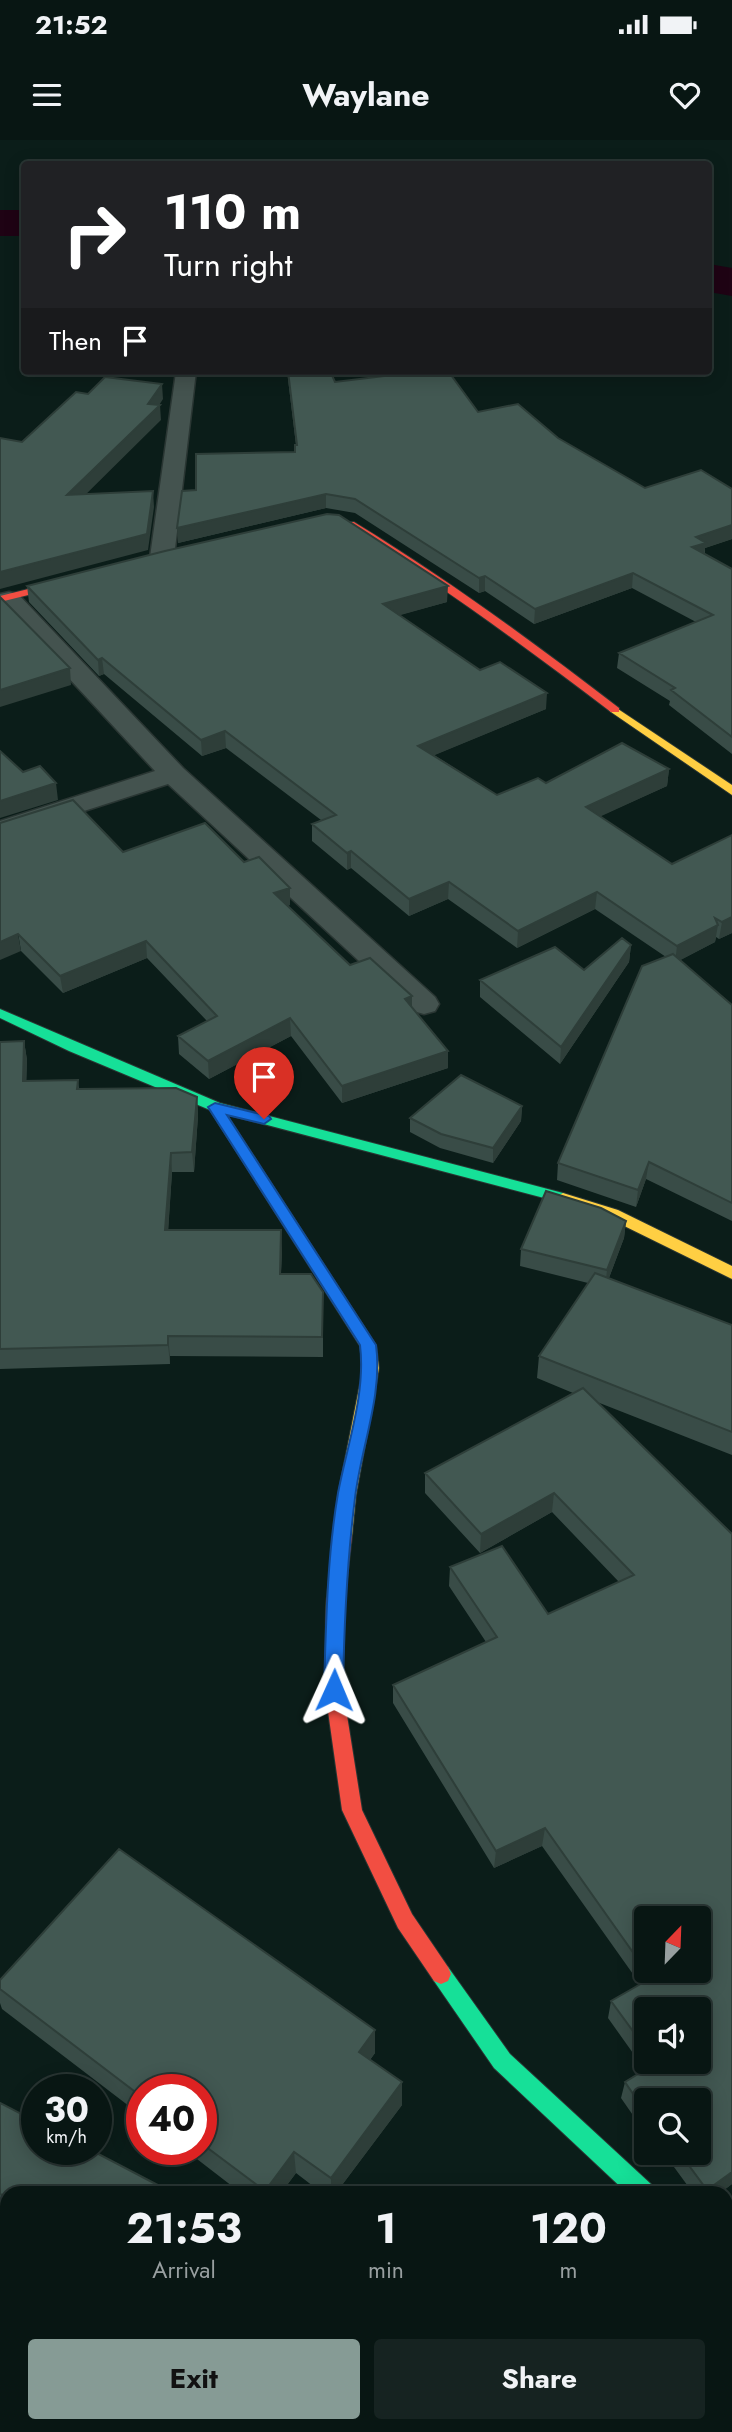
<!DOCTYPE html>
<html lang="en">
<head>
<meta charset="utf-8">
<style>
	body { margin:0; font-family:Jost,sans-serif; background:#162321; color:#f1f3f6; height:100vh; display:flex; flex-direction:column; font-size:26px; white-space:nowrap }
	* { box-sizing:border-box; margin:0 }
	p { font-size:23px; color:#989fa0 }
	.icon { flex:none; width:38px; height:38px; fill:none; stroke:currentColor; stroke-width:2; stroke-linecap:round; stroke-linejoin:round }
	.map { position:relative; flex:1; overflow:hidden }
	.panel { position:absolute; left:0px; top:2046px; width:733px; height:247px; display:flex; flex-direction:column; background:#081613; border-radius:21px 21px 0 0; box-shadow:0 4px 18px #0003,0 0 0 2px #293533 }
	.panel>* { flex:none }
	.guide { position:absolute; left:21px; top:21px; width:691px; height:214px; border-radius:7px; box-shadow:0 4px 18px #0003,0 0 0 2px #293533; background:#202124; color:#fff; overflow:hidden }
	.needle { width:46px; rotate:23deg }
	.controls { position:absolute; left:634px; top:1766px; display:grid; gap:14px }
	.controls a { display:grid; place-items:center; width:77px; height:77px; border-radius:7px; background:#081613; box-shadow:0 4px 18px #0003,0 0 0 2px #293533; font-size:35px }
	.speed { position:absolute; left:21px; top:1934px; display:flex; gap:14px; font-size:35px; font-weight:700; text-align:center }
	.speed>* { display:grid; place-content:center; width:91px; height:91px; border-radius:50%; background:#081613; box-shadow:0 4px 18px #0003,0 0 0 2px #293533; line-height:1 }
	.speed small { font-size:18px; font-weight:400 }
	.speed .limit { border:10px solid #d22; background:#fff; color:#111 }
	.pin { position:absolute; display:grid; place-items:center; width:60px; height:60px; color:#fff; margin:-72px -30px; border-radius:50% 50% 50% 0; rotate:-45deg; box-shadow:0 0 7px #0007 }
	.pin .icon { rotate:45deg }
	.me { position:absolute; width:77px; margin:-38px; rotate:1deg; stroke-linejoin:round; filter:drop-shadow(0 0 5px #0008) }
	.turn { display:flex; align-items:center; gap:24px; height:147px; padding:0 28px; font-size:32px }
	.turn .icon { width:91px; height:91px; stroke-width:2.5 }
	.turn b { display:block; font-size:49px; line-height:60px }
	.then { display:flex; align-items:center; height:66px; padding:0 28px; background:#0003; gap:14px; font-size:26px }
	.eta { display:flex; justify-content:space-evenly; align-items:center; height:119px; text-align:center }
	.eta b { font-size:42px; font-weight:700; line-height:49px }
	.cta { display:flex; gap:14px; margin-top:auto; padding:14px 28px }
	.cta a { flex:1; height:80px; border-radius:7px; background:#869b95; color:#111; font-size:28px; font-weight:700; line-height:80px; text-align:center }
	.cta a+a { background:#162321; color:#f1f3f6 }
	.status { display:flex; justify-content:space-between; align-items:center; height:49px; padding:0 35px; background:#081613; direction:ltr }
	.status svg { height:19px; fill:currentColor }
	header { display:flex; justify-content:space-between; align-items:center; height:91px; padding:0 28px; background:#081613; font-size:32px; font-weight:700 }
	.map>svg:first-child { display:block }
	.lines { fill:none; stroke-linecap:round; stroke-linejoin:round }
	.river { fill:#1f0314; fill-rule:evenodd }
	.street-casing { stroke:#2a3633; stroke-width:3 }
	.fast-casing { stroke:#2a3633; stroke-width:2 }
	.slow-casing { stroke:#2a3633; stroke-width:2 }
	.jam-casing { stroke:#2a3633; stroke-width:2 }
	.street { fill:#44534f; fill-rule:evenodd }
	.fast { fill:#16e098; fill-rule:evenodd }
	.slow { fill:#ffcf43; fill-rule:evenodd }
	.jam { fill:#f24e42; fill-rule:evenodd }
	.wall { fill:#394c47; fill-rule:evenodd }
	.shaded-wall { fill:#2e3e39 }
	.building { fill:#425852; stroke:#2e3e39; stroke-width:2; fill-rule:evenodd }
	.route { fill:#1a73e8; stroke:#114b97; stroke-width:2 }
</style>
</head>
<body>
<div class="status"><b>21:52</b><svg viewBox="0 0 49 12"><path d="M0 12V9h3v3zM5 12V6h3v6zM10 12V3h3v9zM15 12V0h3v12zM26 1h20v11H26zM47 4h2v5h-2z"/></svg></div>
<header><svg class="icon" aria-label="menu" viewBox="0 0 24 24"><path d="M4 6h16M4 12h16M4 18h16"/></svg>Waylane<svg class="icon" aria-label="heart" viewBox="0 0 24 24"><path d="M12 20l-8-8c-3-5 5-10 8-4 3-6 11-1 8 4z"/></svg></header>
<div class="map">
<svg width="732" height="2292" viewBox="0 0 732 2292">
	<rect width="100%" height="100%" fill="#0b1d19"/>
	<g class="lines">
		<!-- river -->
		<path class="river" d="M0,70H24V96H0Z
			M709,124L732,128V156L709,152Z"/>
		<!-- street casing -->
		<g class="street-casing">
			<path id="street" d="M196,231L174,417L170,422H154L150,417L176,232Z
				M9,452L18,454L183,628L435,857L439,864L435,871L424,874L413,871L168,644L0,698V681L155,631L0,464V454Z
				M726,2104L732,2106V2159L726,2157Z"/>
		</g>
		<!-- fast casing -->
		<g class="fast-casing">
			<path id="fast" d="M0,869L220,963L563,1053L571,1058L563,1063L210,970L69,911L0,878Z
				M441,1824L448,1827L510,1914L652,2045L655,2053H627L494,1928L434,1841L431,1834L434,1827Z"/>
		</g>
		<!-- slow casing -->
		<g class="slow-casing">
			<path id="slow" d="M615,567L732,645V655L611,572L609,570Z
				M215,962L220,964L376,1205L379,1228L356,1355L352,1396L349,1401L343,1403L337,1401L334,1396L338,1355L363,1228L360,1206L208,967Z
				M563,1053L618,1070L732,1126V1139L608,1078L558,1062L555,1058Z"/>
		</g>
		<!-- jam casing -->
		<g class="jam-casing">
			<path id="jam" d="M346,382H354C446,438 533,502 619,568V572H611C525,507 439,443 346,386Z
				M77,437L81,438V442L0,462V456Z
				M343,1389L349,1391L352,1396L344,1465L343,1550L362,1670L412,1774L448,1827L451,1834L448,1841L441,1844L434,1841L398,1788L342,1670L325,1550L326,1465L334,1396L337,1391Z"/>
		</g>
		<!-- street -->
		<use href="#street" class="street"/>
		<!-- fast -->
		<use href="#fast" class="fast"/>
		<!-- slow -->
		<use href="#slow" class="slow"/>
		<!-- jam -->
		<use href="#jam" class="jam"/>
	</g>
	<!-- wall -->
	<path class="wall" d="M287,231H330L335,242L478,272L558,298L645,348L732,349V399L705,408V414L732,429V614L669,565L670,561L617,528L619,513L696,482L632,448L534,484L485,451L479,453L355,373L326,368L178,403L196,350L295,312L296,305Z
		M27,446L447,462L399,475L480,530L546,569L434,615L497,655L546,643L669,629L667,646L600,676L672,724L732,793L719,799L716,797L715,802L680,820L732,865V1081L646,1039L636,1067L557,1040L558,1023L666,817L595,769L517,808L448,759L409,776L351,728L347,730L312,701V684L321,680L226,608L202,616L104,534L99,536L29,462Z
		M0,683L123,712L244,722L290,748V765L287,766L350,825L412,856V867L448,911V928L342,963L291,896L209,939L179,914L178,896L207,881L147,818L63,853L21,811Z
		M631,805L629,822L560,924L480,857V840L584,830Z
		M24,901L27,920L26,941L78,940L79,949L197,957L198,976L194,1032H172L168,1090L282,1110L281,1134L323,1172V1217L170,1216V1224L0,1229V902Z
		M522,966L521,981L493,1023L440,1008L410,992V978Z
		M626,1081L624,1098L609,1138L732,1185V1315L597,1262L732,1394V2044L720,2053H693L663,2012H698L646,1960V1994L621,1958L625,1942L645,1930L608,1878L611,1861L640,1844L542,1706L494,1728L393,1563V1545L486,1502L449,1446L450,1427L548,1474L619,1442L552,1372L480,1413L425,1353V1333L573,1253L537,1238L539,1216L588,1143L520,1126L521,1109ZM646,1869L698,1922H646Z
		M0,1840L375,1913L370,1920L402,1965L336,2053H322L296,2033L281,2053H241L184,2009H201V1950H142V1976L2,1869L0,1863Z
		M0,1963L7,2053V2072L0,2069Z
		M726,2200L732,2204V2268L726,2263Z
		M401,2286H520L518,2292H413Z"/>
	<!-- shaded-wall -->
	<path class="shaded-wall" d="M162,244L163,259L156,270L160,265L161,280L69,371L67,355L148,264Z
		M153,351L154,367L148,410L0,449V432Z
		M326,354V368L178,403L177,388Z
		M732,385V399L705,408L704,417L692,407L696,397Z
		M633,433L632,448L534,484L535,469Z
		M485,436V451L479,453V438Z
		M448,446L447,462L383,480V464Z
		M102,518L104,534L99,536L98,520Z
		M70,528L71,545L0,567V550Z
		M547,553L546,569L418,622V606Z
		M225,591L226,608L202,616L201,600Z
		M669,629L667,646L584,684L586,667Z
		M56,643L58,660L0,678V661Z
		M351,711V728L347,730V713Z
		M449,742L448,759L409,776V759Z
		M290,748V765L275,770L274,753Z
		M597,752L595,769L517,808L518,791Z
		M732,777V793L719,799L722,782Z
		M718,785L715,802L675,823L677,806Z
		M18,794L21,811L0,820V802Z
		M146,801L147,818L63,853L60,836Z
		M631,805L629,822L560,924L561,907Z
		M412,856V874L405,859Z
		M290,878L291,896L209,939L208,921Z
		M24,901L27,920L26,961L23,941Z
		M448,911V928L342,963V946Z
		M197,957L198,976L194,1032L192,1012Z
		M522,966L521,981L493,1023V1008Z
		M171,1013L172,1032L167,1110L165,1090Z
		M649,1022L646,1039L636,1067L638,1050Z
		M626,1081L624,1098L605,1148L607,1130Z
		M281,1090L282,1110L280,1153V1134Z
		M168,1196L170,1216V1224L168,1205Z
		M554,1353L552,1372L480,1413L481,1394Z
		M545,1688L542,1706L494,1728L496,1711Z
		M375,1890V1913L359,1934V1912Z
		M402,1942V1965L336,2053H331V2038Z
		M294,2012L296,2033L281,2053H265V2051Z
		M732,2032V2044L720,2053H707V2050Z
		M517,2286H520L518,2292H514Z"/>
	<!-- building -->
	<path class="building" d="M288,231H330L335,242L426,231H448L478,272L518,264L558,298L645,348L701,330L732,349V385L696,397L706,403L692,407L732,429V597L671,550L675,548L619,513L713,475L633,433L535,469L485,436L479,438L355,359L326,354L177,388L182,351L196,350V314L295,312V305H297Z
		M105,237L162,244L148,264L160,265L67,355L153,351L147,394L0,432V298L22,302L76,252L88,254Z
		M327,374L339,375L448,446L383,464L480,530L500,522L547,553L418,606L497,655L538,638L546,643L622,603L669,629L586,667L672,724L732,695V777L722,782L715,778L718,785L677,806L597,752L518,791L449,742L409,759L351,711L347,713L312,684L336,675L225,591L201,600L102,518L98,520L27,446L165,411Z
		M0,457L70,528L0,550Z
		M0,611L23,632L40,626L56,643L0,661Z
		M73,660L123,712L205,683L244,722L259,717L290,748L274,753L350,825L370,818L412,856L405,859L448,911L342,946L290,878L208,921L178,896L217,876L146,801L60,836L18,794L0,802V683Z
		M622,798L631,805L561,907L480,840L555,807L584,830Z
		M673,814L732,865V1063L649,1022L638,1050L558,1023L642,826Z
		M24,901L23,941L78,940L77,949L176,948L197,957L192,1012L171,1013L165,1090H281L280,1134H311L323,1152L322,1197L168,1196V1205L0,1209V902Z
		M461,935L522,966L493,1008L441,994L410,978Z
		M546,1051L601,1068L626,1081L607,1130L521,1109Z
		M595,1133L732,1185V1292L539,1216Z
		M583,1248L732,1394V2032L707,2050L679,2012H698V1960H646V1973L625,1942L656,1923L655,1922H698V1869H646V1909L611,1861L651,1838L545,1688L496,1711L393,1545L497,1497L450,1427L502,1406L548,1474L634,1435L554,1353L481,1394L425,1333ZM646,1778H698V1830H646Z
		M119,1709L375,1890L359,1912L402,1942L331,2038L294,2012L265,2051L201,2003V1950H142V1957L0,1849V1840Z
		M0,1963L37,1982V2009H89L173,2053H7V2057L0,2054Z
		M726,2200L732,2204V2259L726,2254Z
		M430,2286H517L514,2292H443Z"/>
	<!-- route -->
	<path class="route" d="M215,963L269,976L271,979L264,984L227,975L376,1205C383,1255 361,1307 355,1358C347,1422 344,1486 343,1550L341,1556L334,1558L327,1556L324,1550C326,1484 327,1418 338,1353C347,1305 366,1254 360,1205L208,967Z"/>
</svg>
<div class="controls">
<a><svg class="needle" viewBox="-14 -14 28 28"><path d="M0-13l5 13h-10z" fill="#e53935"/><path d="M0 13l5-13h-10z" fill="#989fa0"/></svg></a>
<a><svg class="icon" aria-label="sound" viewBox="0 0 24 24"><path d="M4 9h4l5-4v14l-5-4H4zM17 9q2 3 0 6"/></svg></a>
<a><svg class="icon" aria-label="search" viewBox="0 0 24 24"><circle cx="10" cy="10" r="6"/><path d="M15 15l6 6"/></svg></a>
</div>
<div class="speed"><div>30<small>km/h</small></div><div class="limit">40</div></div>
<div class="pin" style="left:264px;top:979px;background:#d93025"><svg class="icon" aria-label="arrive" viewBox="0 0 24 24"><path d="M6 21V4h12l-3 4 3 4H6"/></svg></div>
<svg class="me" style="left:334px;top:1550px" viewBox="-20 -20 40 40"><path d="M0-17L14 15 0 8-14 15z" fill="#1a73e8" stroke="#fff" stroke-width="4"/></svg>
<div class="guide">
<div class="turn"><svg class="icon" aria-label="right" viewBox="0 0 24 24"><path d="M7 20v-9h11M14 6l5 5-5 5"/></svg><div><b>110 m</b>Turn right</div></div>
<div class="then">Then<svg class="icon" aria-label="arrive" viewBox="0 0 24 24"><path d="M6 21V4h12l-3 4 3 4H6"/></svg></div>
</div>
<section class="panel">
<div class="eta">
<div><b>21:53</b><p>Arrival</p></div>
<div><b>1</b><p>min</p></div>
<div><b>120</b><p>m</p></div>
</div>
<div class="cta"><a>Exit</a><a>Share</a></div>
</section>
</div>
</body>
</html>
